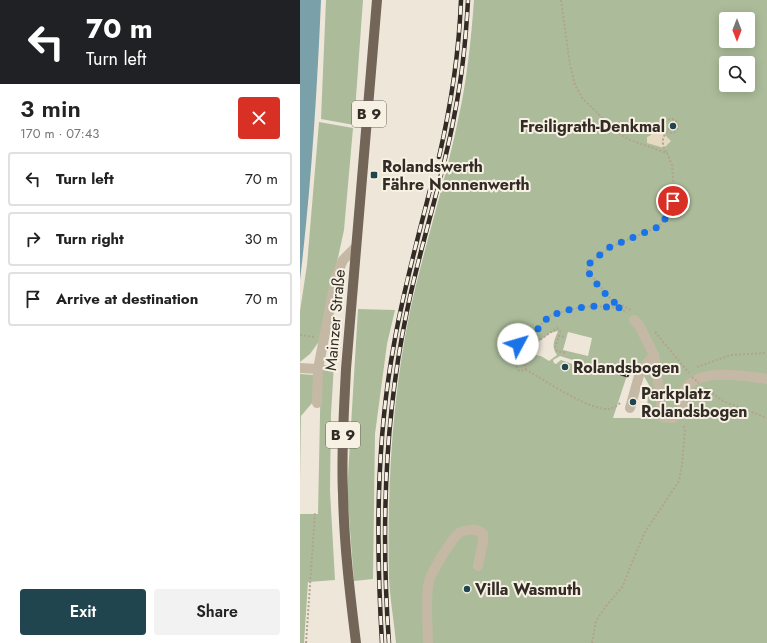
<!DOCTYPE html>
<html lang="en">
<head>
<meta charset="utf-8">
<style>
	body { margin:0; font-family:Jost,sans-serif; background:#f2f2f2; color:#222; height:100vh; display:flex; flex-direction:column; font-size:15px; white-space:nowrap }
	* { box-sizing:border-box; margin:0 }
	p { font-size:13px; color:#767676 }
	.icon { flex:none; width:22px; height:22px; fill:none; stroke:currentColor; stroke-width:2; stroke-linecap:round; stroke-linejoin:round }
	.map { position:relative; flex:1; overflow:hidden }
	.details { display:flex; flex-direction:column; background:#fff; width:300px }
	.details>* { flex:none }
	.top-card { background:#202124; color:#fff; overflow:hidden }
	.needle { width:26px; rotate:180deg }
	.tools { position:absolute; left:419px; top:12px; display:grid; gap:8px }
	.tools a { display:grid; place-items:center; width:36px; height:36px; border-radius:4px; background:#fff; box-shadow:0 2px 10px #0003; font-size:20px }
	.pin { position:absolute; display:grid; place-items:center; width:34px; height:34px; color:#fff; margin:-17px; border:2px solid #fff; border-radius:50%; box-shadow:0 1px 4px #0007 }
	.me { position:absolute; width:44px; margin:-22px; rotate:51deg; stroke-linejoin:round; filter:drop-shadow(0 0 3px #0008) }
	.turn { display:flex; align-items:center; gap:14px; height:84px; padding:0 20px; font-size:18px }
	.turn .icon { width:52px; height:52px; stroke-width:2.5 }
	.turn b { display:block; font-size:28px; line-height:34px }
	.round { display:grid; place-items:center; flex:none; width:42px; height:42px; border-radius:4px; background:#f2f2f2 }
	.head { display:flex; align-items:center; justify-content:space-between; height:68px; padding:0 20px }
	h1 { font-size:24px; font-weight:600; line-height:30px }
	.primary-button { display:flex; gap:8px; margin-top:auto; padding:8px 20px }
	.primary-button a { flex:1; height:46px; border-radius:4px; background:#20454f; color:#fff; font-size:16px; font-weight:600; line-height:46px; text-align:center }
	.primary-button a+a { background:#f2f2f2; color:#222 }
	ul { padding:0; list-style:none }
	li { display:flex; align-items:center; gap:12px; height:54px; margin:0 8px 6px; padding:0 12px; border:2px solid #e0e0e0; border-radius:4px }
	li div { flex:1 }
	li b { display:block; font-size:15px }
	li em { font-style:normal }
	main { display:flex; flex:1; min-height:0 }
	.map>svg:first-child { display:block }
	.green { fill:#acbc9a; fill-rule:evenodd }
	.plaza { fill:#e5dac1 }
	.water { fill:#7aa0a9 }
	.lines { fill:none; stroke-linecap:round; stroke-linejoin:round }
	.path { stroke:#b1a390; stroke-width:2; stroke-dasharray:2 2; stroke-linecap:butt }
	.minor { stroke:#c5b9a6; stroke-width:10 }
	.major { stroke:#736558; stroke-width:10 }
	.rail-casing { stroke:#322b26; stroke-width:4.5 }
	.rail { stroke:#f7f1e4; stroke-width:3; stroke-dasharray:9; stroke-linecap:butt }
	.path-bridge { stroke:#b1a390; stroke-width:2; stroke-dasharray:2 2; stroke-linecap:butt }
	.route { stroke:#1a73e8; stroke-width:7; stroke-dasharray:0 12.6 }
	.poi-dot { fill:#20454f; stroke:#f7f1e4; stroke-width:1.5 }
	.labels { text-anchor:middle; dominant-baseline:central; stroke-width:4; stroke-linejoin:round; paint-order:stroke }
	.shield { fill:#f7f1e4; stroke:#6d665f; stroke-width:1 }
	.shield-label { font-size:15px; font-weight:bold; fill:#322b26 }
	.poi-label { font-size:16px; font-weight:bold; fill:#322b26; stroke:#f7f1e4; text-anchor:start }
	.street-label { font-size:16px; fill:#322b26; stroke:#f7f1e4 }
</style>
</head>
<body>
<main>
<section class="details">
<div class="top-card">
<div class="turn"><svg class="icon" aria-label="left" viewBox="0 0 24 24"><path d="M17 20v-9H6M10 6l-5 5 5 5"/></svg><div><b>70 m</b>Turn left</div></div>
</div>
<div class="head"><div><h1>3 min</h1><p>170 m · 07:43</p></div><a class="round" style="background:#d93025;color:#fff"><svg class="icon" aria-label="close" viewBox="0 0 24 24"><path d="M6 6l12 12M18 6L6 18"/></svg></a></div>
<ul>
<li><svg class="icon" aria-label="left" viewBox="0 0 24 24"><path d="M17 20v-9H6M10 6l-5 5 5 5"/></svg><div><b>Turn left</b></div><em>70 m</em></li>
<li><svg class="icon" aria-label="right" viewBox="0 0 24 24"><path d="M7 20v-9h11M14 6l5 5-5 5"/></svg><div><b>Turn right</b></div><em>30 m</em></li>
<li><svg class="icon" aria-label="arrive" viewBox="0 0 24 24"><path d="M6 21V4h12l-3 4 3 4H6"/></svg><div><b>Arrive at destination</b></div><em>70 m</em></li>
</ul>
<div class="primary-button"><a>Exit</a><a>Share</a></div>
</section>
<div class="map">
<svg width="467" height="643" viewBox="0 0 467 643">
	<rect width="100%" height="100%" fill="#eee7d9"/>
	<!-- green -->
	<path class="green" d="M26,0H63L54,125L21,119Z
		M174,0H467V643H96C94,621 90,599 89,578C87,488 92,398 110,311C124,247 145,184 158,120C167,81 171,40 174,0ZM426,19H448V41H426ZM426,63H448V85H426ZM258,331C254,341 251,346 257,355L249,361L241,356L236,355L232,360L230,358L229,349L250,333ZM268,332L292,338L288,356L263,350ZM260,356L279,362L278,366L261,360L256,364L254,363L253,360ZM333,357L349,385L346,418H313Z
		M19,122L53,128L44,230L20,340L10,354L0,362V311L7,265Z
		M58,309L95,310L87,344L75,434L73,579L54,581L47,492Z
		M21,365H34L31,414L30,491L35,580L8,582L4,643H0V514H18Z
		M0,374L14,375L13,402L1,416L0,481Z"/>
	<!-- plaza -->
	<path class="plaza" d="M357,128L363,129L364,134L371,141L364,148L347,143V137L351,135L352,131Z
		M224,346L229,349L230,357L223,361H219L215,356V352Z"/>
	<!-- water -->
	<path class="water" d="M0,0H21C17,94 11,187 0,280Z"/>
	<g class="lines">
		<!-- path -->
		<path class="path" d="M261,0L270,65L275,85L283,99L317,132L330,140L367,153L372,165L374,190L371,212L358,227L310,247L292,261L289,265L287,270L315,304L327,313
			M364 126a7 7 0 1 1 14 0a7 7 0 1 1-14 0Z
			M366,152C360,142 363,134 371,127
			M318,305H322L331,310
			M303,306L314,305
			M355,332L389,373
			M0,335L14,337
			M258,336L266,337
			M397,367L431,355L467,353
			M226,370L222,354L228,348L257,328L260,331L255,348L257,351L267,353
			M406,388L423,401L467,418
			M320,403C317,406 313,408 309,409C291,411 247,382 230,372L226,370L219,371L209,352L239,327L249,316L255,314L272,309L291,306L322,308
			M6,643L15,513
			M292,643L296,621L306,606L323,586L330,567L345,532L379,481L382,465L385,430L383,424"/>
		<!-- minor -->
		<path class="minor" d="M334,320L339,325L354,355L363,417L373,418L382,412C382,406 381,398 383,393C394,366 444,376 467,379
			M0,368L18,369
			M17,403L18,369L36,277L43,260L56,247
			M330,408L340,372L354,355
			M128,643C128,626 125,598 129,581C131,573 151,540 158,534C164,529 178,528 183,534V541L178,566"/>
		<!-- major -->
		<path class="major" d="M56,643C50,594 44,544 43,494C41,453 44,411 46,369L77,0"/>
		<!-- rail casing -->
		<g class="rail-casing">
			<path id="rail" d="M139,157C151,105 159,53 161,0
				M309,369L327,375
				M82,643C76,543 76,442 94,344C103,292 117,241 130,190
				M89,643C81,532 84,420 107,311C120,246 142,182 154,117C162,78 166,39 168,0"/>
		</g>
		<!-- rail -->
		<use href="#rail" class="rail"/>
		<!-- path-bridge -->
		<path class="path-bridge" d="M314,305H318
			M392,377L399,383"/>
	</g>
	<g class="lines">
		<!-- route -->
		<path class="route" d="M218,344L239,328L249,316L255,314L272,309L291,306L322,308C308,299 296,284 287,270L288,265L292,261L310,247L358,227L371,212L373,201"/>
	</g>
	<!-- markers -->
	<g class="poi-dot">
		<circle cx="373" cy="126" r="4"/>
		<rect x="70" y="171" width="8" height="8" rx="2"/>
		<circle cx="265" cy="367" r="4"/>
		<circle cx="333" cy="402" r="4"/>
		<circle cx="167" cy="589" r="4"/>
	</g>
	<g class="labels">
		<!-- shield labels -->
		<g class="shield">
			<rect x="52" y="101" width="34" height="26" rx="3"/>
			<rect x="26" y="422" width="34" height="26" rx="3"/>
		</g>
		<g class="shield-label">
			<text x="69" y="114">B 9</text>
			<text x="43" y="435">B 9</text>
		</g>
		<!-- poi labels -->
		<g class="poi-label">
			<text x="365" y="126" text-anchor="end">Freiligrath-Denkmal</text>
			<text x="82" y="166">Rolandswerth<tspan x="82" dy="18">Fähre Nonnenwerth</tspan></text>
			<text x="273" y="367">Rolandsbogen</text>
			<text x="341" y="393">Parkplatz<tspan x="341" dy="18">Rolandsbogen</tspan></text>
			<text x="175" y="589">Villa Wasmuth</text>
		</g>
		<!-- street labels -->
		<g class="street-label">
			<text transform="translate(35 320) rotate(-85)">Mainzer Straße</text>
		</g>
	</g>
</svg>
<div class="tools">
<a><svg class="needle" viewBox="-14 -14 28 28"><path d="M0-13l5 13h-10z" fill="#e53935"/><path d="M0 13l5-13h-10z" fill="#767676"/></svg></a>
<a><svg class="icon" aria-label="search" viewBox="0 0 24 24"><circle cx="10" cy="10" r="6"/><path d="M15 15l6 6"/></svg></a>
</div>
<div class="pin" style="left:373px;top:201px;background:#d93025"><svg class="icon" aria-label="arrive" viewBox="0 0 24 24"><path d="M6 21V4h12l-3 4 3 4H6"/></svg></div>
<svg class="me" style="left:218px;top:344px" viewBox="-20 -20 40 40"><circle r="19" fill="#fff"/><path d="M0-13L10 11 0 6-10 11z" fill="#1a73e8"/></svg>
</div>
</main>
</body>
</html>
